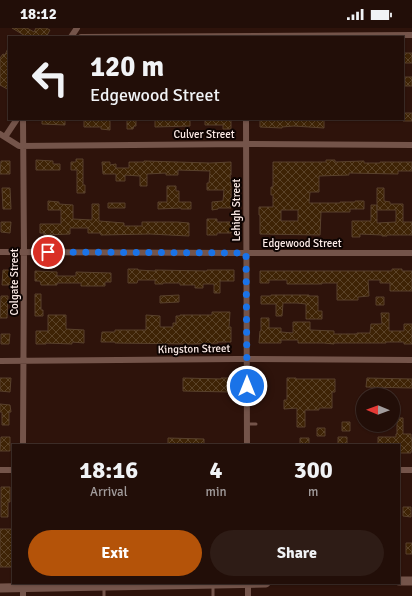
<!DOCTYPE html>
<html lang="en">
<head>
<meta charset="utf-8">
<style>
	body { margin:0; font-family:Signika,sans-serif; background:#2e1c16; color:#f1f3f6; height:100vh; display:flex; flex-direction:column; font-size:15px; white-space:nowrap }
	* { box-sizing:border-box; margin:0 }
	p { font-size:13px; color:#a29c9c }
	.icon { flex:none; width:22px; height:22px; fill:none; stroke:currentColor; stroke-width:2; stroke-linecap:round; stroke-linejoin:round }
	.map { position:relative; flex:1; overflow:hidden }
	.side { position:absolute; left:12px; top:416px; width:388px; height:140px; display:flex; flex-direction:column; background:#220e08; border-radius:0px; box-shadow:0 1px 3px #0004,0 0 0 1px #3f2e29 }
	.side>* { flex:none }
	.guide { position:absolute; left:8px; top:8px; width:396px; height:84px; border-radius:0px; box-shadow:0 1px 3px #0004,0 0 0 1px #3f2e29; background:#220e08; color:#f1f3f6; overflow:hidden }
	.needle { width:26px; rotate:271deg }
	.buttons { position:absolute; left:356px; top:360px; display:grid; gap:8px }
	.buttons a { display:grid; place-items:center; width:44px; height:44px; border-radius:50%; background:#220e08; box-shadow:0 1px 3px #0004,0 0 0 1px #3f2e29; font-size:20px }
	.pin { position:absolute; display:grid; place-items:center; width:34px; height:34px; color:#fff; margin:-17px; border:2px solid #fff; border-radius:50%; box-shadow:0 1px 4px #0007 }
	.me { position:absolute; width:44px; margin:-22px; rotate:0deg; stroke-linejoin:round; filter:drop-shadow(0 0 3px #0008) }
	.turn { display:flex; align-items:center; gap:14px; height:84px; padding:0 16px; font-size:18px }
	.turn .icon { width:52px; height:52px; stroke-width:2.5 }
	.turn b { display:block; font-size:28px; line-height:34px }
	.eta { display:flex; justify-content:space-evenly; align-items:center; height:68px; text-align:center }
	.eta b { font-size:24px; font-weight:700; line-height:28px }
	.button { display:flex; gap:8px; margin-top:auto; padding:8px 16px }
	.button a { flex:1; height:46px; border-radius:24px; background:#b45309; color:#fff; font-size:16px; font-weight:700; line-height:46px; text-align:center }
	.button a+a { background:#2e1c16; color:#f1f3f6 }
	.status { display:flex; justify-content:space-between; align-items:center; height:28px; padding:0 20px; background:#220e08; direction:ltr }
	.status svg { height:11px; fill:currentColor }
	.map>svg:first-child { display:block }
	.building { fill:url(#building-cross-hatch); stroke:#59412c; fill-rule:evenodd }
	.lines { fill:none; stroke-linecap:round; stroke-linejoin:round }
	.lane { stroke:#74544a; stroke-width:3 }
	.street { stroke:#74544a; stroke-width:6 }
	.secondary { stroke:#74544a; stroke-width:9 }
	.route { stroke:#1a73e8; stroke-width:7; stroke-dasharray:0 12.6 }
	.labels { text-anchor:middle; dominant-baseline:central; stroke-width:4; stroke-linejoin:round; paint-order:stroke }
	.street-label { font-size:11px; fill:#fdece8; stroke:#0e0402 }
</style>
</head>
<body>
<div class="status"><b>18:12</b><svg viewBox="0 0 49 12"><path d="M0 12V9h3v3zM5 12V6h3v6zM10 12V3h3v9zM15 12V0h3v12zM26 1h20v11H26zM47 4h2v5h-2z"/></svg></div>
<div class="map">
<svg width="412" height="568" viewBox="0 0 412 568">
	<defs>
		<pattern id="building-cross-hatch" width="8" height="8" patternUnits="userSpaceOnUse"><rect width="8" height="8" fill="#3e2305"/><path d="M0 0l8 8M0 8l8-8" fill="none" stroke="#5b4329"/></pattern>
	</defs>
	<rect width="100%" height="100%" fill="#2e130b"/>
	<!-- building -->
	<path class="building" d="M12,0H27L34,4L36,0H46L50,2L46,9H27Z
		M9,18V62L0,57V30L3,26L5,27Z
		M404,25H412V35H404Z
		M405,49H412V58H405Z
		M403,85H412V93H403Z
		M42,91H65V97L42,96Z
		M84,91H110V102L101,101V99H84Z
		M127,91H136V98H134L133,101H127Z
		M155,91H190V98L155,99Z
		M205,91H231V101H223V97H205Z
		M260,91H324V100L294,98L282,99V100L260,99Z
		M76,131H83V157H85V165H77V142H71V134H76Z
		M36,132L53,133V136H60V142H36Z
		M326,132H335V134L364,133V135H380V134H412V143H398V146L349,145V147L319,148V164H310L309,175H340V174H355V173H364V181H350V184H321L320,207L260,206V187H259V179H273V167H271V159H273V134H326ZM281,182H298V193H281Z
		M1,133H10V146H0Z
		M144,133L210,135L231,134V147H230L231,159V180H218V181L212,182V174L223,173L224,162H207V155H209L210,143L178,142V147H166V145L147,146V158H140V148L125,147V153H116V146H103L102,134H110V137L116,136V140H129V134H144Z
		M167,158H176V163H179V174H191V181H181V180L158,181V174H167Z
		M2,160H10L11,181H3Z
		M377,160H384V173L390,174V176H403V194H412V207H387V208H382V207L360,206V209H352V193H371V177H377V195L396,194V182H377Z
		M48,173L59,174V176L73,177V191L92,192V176H99V193L124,195V198H142V194H177L189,195V208L150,206L101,207L100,205H88V200H70V206L44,207V205H40V196H61V182H48Z
		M108,175H125V180H108Z
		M207,191H217V194H231V205H217V207H207Z
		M1,194H11L10,205L1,204Z
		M128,241H138V242L155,243V242L207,243V242H234V253H220V265H214V256H203V260H195V257H180V255H163V256H155V252H138L137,255H128Z
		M392,241H402V243H412V263H390V255H380V252H368L369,268L358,269V272H337V255H322V256H287V252H269V255H260V243H392Z
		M3,242H11V257H2Z
		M35,243L57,244V248H76V244L111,245V254H105V258H81V255H57V257H41L40,253H35Z
		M35,266H41V282H43V288H35Z
		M179,267V274L160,275V268Z
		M271,267H309V268H318V283H322V291H306V276L297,275H283L282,288H276V276H261V268H271Z
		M1,268H8L7,290H0Z
		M376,269H384V277H376Z
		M212,284H230L229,299H231V314H218V315L192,316L115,315V314H101L102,304H115V302H146V287L160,288V299H173V295H176V288H180V287H212Z
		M381,285H389V303H404V296H412V316H404V314H386V315H334V316L324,315H298V312H281V315H259L260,303H261V290H269V300H281V304L293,305V294H310V302L334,303V306H357V305H370L371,296H382Z
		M48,287H66V301L84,302V315L72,314V316L46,315V316H36V303H48Z
		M1,306H10L9,316H1Z
		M0,350H11L10,364L0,363Z
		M183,350L221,351V350H230V364L183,363Z
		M287,350H296V351H335V364H332V380H319V382H305V399H297V380L284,381V372H287Z
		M367,350L412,351V360L366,359Z
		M0,376L10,377L11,384H9V397H2V384H0Z
		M397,390H403V406H411V410H412V423H411V425H399V417H378V409H396V406H397Z
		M342,394H350V403H342Z
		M317,400H325V408H317Z
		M1,409H10V423H0Z
		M338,409H347V417H338Z
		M168,410L204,411V417H168Z
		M300,410H309V417H300Z
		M1,459H10V474H8V489H1Z
		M403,479H411V489L403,488Z
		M0,501H13V539H0Z
		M406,515H412V526H406Z"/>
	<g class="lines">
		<!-- lane -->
		<path class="lane" d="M247,396H256
			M213,558V568
			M104,560V568"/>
		<!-- street -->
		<path class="street" d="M71,9L77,0
			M81,9L412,7
			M23,91L24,225L23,417
			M246,91L247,417
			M0,106L19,118L246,116L412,117
			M5,109L17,91
			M0,224L238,225H412
			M0,333L237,331L412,332
			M0,442H13
			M399,442H412
			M23,555V568
			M248,555V568"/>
		<!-- secondary -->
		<path class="secondary" d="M399,553H412
			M0,560L266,555"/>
	</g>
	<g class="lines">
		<!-- route -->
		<path class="route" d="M48,224L246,225L247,358"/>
	</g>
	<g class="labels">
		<!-- street labels -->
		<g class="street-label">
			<text x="204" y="106">Culver Street</text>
			<text transform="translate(236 182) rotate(-90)">Lehigh Street</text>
			<text x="302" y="215">Edgewood Street</text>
			<text transform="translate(14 254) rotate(-90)">Colgate Street</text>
			<text transform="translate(194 321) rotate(-1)">Kingston Street</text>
		</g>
	</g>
</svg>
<div class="buttons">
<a><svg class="needle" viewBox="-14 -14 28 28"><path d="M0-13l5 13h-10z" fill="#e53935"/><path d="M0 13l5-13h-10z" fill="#a29c9c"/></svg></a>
</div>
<div class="pin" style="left:48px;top:224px;background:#d93025"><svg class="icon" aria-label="arrive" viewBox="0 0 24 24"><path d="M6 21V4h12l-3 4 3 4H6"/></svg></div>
<svg class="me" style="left:247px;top:358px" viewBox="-20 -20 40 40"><circle r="17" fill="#1a73e8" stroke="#fff" stroke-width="3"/><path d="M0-11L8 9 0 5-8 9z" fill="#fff"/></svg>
<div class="guide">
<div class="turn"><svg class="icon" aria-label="left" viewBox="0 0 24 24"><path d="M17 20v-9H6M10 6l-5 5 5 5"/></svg><div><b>120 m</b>Edgewood Street</div></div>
</div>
<section class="side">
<div class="eta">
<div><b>18:16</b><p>Arrival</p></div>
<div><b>4</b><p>min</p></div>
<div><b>300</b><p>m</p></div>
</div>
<div class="button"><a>Exit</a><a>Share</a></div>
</section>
</div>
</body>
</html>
